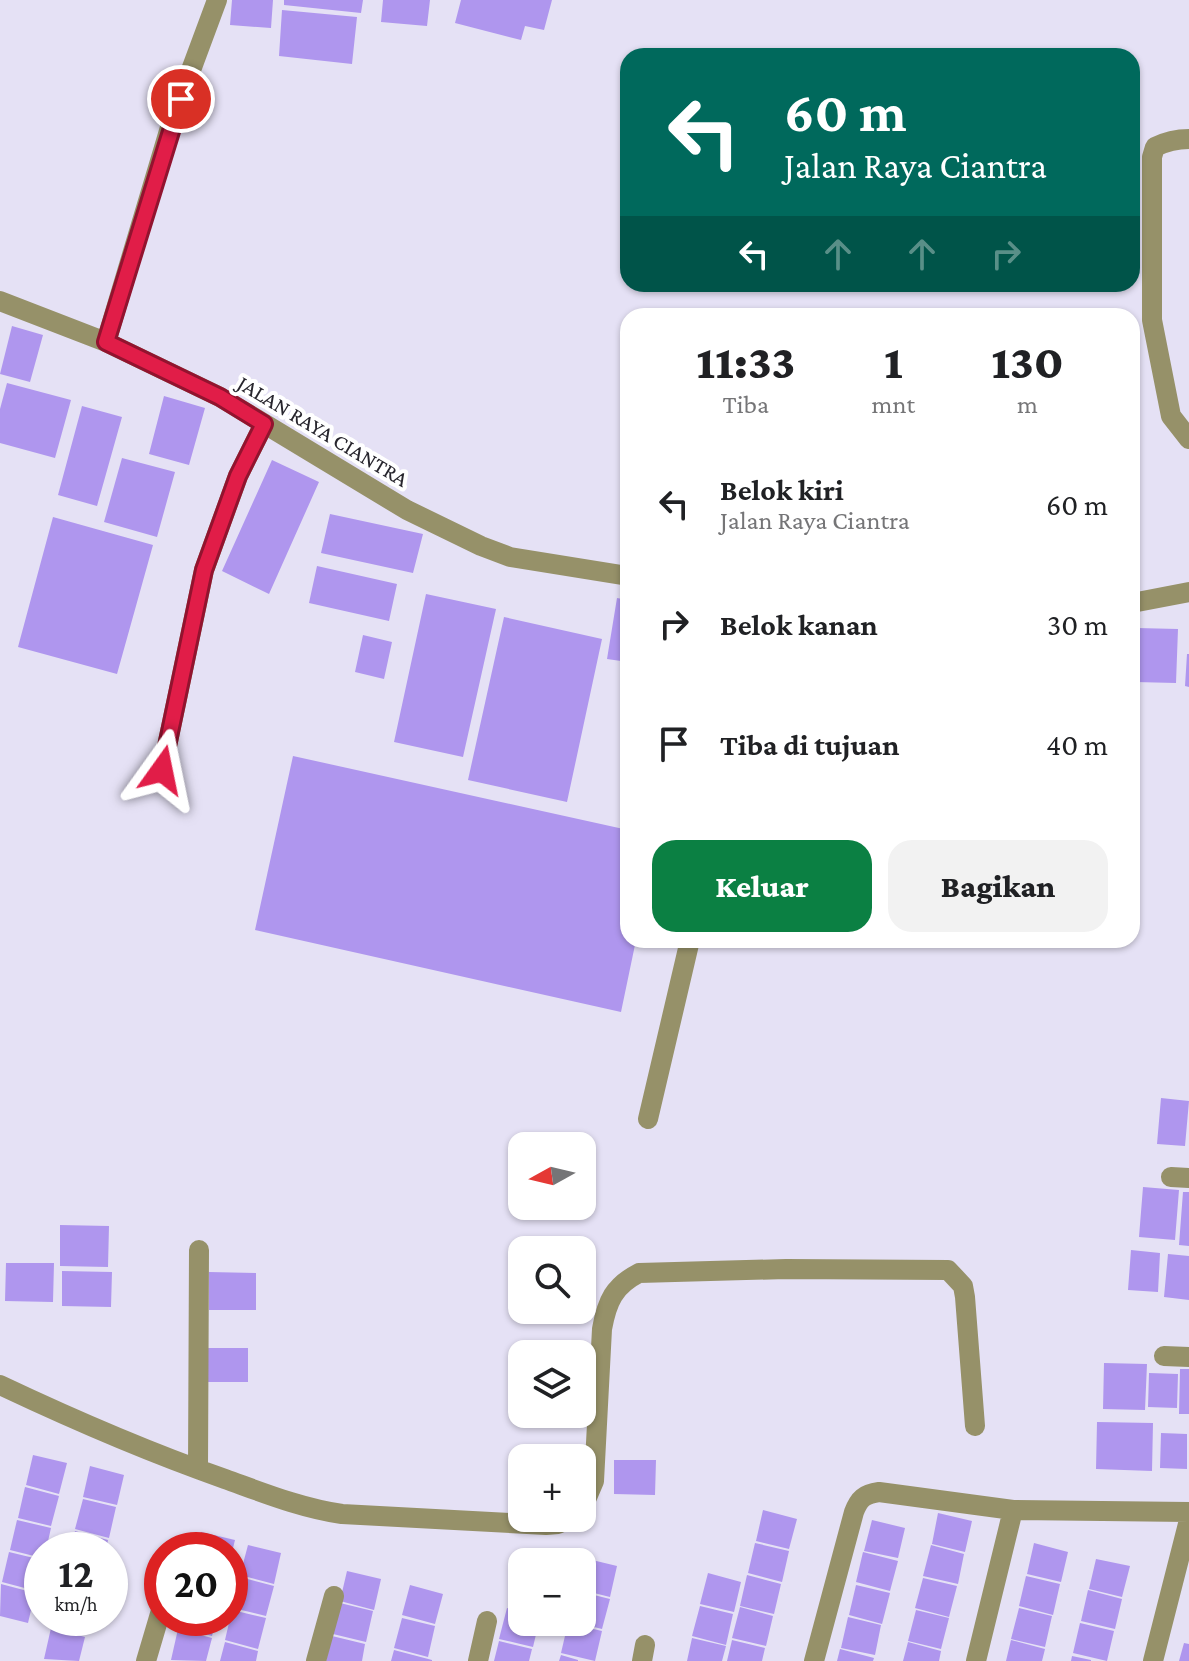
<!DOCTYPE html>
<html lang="id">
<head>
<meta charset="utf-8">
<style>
	body { margin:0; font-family:"Crimson Pro",serif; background:#f2f2f2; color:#202124; height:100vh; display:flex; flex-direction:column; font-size:30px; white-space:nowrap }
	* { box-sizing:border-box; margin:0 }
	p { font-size:26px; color:#757577 }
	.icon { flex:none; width:44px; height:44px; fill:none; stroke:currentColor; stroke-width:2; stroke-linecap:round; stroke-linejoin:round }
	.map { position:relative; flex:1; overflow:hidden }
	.sheet { position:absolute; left:620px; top:308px; width:520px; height:640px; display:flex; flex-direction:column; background:#fff; border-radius:24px; box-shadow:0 2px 6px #0004 }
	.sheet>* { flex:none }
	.guide { position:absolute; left:620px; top:48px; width:520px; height:244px; border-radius:24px; box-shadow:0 2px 6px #0004; background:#00695c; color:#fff; overflow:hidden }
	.needle { width:52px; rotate:262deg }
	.controls { position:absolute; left:508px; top:1132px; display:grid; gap:16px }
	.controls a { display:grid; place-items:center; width:88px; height:88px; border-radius:16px; background:#fff; box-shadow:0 2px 6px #0004; font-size:40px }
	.speed { position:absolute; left:24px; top:1532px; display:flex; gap:16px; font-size:40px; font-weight:700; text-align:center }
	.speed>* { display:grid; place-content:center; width:104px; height:104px; border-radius:50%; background:#fff; box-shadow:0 2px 6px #0004; line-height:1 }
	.speed small { font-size:20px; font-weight:400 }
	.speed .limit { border:12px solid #d22; background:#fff; color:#111 }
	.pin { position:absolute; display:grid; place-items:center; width:68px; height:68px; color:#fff; margin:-34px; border:4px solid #fff; border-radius:50%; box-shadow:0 2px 8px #0007 }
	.me { position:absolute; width:88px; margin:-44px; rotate:12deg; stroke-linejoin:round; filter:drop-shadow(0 0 6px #0008) }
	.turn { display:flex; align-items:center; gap:28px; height:168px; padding:0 32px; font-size:36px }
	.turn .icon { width:104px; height:104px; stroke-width:2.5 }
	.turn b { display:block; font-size:56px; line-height:68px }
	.lanes { display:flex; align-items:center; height:76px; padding:0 32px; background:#0003; justify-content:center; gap:40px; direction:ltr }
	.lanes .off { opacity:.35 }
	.eta { display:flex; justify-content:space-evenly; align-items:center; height:136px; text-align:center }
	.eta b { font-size:48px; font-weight:800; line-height:56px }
	.button { display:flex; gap:16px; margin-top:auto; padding:16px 32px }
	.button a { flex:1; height:92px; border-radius:24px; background:#0b8043; color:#fff; font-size:32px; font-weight:800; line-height:92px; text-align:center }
	.button a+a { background:#f2f2f2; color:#202124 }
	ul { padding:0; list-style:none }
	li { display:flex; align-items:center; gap:24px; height:120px; padding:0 32px }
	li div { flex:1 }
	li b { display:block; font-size:30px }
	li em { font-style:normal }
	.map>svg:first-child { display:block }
	.building { fill:#af96ee }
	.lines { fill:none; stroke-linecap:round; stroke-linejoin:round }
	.service { stroke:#969169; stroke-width:20 }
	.minor { stroke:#969169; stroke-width:20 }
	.route-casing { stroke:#92132f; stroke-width:20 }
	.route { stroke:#e11d48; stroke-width:14 }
	.labels { text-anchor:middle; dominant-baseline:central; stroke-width:8; stroke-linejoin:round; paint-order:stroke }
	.street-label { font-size:22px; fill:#27252d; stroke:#fff }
</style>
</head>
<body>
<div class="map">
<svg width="1189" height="1661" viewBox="0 0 1189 1661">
	<rect width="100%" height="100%" fill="#e5e1f5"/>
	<!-- building -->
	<path class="building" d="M232,0H273L271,28L230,25Z
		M284,0H363L361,13L284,5Z
		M383,0H430L427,26L381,22Z
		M461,0H552L544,30L525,26L521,40L455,23Z
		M282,10L357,17L352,64L279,56Z
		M12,326L43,335L30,382L0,374Z
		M7,383L71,400L55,458L0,443V409Z
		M164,396L205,408L189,465L149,454Z
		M82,406L122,417L97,506L58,495Z
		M122,458L175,472L157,537L104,522Z
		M272,460L319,482L269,594L222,571Z
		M330,514L423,534L413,573L321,553Z
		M53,517L153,545L117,674L18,647Z
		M317,566L397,584L389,621L309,603Z
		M426,594L496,609L463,757L394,742Z
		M617,598L628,600V662L607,659Z
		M504,617L602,639L567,802L468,780Z
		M1137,628L1178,629L1176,683L1135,682Z
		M363,635L392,642L384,679L355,672Z
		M1187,654H1189V687L1185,686Z
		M293,756L628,830V940H636L621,1012L255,930Z
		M1161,1098L1189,1101L1185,1146L1157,1144Z
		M1143,1187L1179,1190L1175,1240L1139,1237Z
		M1183,1192H1189V1246L1179,1245Z
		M60,1225L109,1226L108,1267L60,1266Z
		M1131,1250L1160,1253L1158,1292L1128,1290Z
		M1168,1254L1189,1256V1300L1164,1297Z
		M6,1263H54L53,1302L5,1301Z
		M62,1271L112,1272L111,1307L62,1306Z
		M209,1272L256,1273V1310H209Z
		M206,1348H248V1382H206Z
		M1104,1363L1147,1364L1145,1410L1103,1409Z
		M1180,1369H1189V1414H1179Z
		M1149,1373L1178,1374L1177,1408L1148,1407Z
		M1097,1422L1153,1423L1152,1471L1096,1469Z
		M1161,1433L1187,1434V1469L1160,1468Z
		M33,1455L67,1463L59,1494L26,1485Z
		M614,1460H656L655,1495L614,1494Z
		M90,1466L124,1475L117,1505L83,1497Z
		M25,1487L59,1496L51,1526L18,1518Z
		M83,1499L116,1507L109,1538L75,1529Z
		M763,1510L797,1519L789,1549L756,1541Z
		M938,1513L972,1521L965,1552L932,1544Z
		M17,1520L51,1528L46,1550H42V1558L10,1550Z
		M872,1520L905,1528L898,1558L864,1551Z
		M75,1531L108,1540L106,1550H70Z
		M201,1532L235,1540L231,1556L230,1550H197Z
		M755,1543L789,1551L782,1582L748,1573Z
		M1034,1543L1068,1552L1061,1582L1027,1574Z
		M248,1545L281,1553L274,1584L240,1575Z
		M931,1545L964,1554L958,1584L923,1576Z
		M9,1552L42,1560L36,1591L2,1582Z
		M863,1552L898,1561L890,1591L856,1582Z
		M584,1558L617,1566L610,1597L582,1590Z
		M1096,1559L1130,1566L1122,1597L1089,1589Z
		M347,1571L381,1579L374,1610L340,1601Z
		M708,1573L741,1582L734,1612L700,1604Z
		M747,1575L781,1584L774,1614L740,1606Z
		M1026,1576L1060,1584L1053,1615L1019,1606Z
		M240,1577L274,1586L266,1616L233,1608Z
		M923,1578L957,1586L949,1617L915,1608Z
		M1,1584L35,1593L28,1623L0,1616Z
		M410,1585L443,1594L435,1624L402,1615Z
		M856,1585L890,1593L882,1624L849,1615Z
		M1088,1590L1122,1599L1115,1629L1081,1621Z
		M582,1592L610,1599L602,1629L582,1624Z
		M340,1603L373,1611L366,1642L333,1634Z
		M700,1606L733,1614L726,1645L692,1636Z
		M740,1607L773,1616L766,1646L732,1638Z
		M507,1608L522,1612V1622H539L533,1647L499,1639Z
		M1019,1608L1052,1616L1045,1647L1011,1639Z
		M232,1610L266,1618L258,1649L225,1640Z
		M916,1610L949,1618L941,1649L908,1641Z
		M848,1617L881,1625L875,1655L841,1648Z
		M54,1618H89L85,1635L52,1626Z
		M181,1618H216L212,1636L179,1627Z
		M402,1618L435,1626L428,1657L394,1648Z
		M568,1623L602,1631L595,1661L561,1653Z
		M1080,1623L1114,1631L1107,1661L1073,1653Z
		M51,1628L85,1637L79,1661L44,1659Z
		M178,1629L212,1638L206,1661L171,1660Z
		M332,1636L365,1644L362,1661H326Z
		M692,1638L726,1646L722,1661H687Z
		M732,1640L765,1648L762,1661H727Z
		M1011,1640L1045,1649L1042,1661H1006Z
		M499,1641L532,1649L529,1661H494Z
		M225,1642L258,1651L256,1661H220Z
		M908,1642L941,1651L939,1661H903Z
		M1184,1643L1189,1644V1661H1179Z
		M840,1649L874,1658L873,1661H837Z
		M394,1650L432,1660V1661H391Z
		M561,1655L578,1660V1661H559Z
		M1072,1656L1091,1660V1661H1071Z"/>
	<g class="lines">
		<!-- service -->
		<path class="service" d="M162,770L204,570L238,476L264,424
			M648,1119L690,940"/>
		<!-- minor -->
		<path class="minor" d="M1189,139C1176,139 1167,141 1155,147L1152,157V320L1171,416L1189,439
			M0,301L106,342L220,397L407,510L481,546L510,557L628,576
			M106,342L171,124L217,0
			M1132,603L1189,592
			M1171,1177L1189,1178
			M1164,1356L1189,1357
			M0,1385C74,1420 148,1452 225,1479C264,1493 301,1508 342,1514L546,1525L558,1524L571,1518
			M198,1469L199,1250
			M582,1509L594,1481L602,1329C607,1301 614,1286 639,1273L786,1269L948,1270L963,1286L965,1297L975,1426
			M146,1661L162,1607
			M316,1661L334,1596
			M478,1661L487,1621
			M642,1661L645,1645
			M814,1661L854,1512C859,1499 864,1494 879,1492L1013,1510L1189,1512
			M976,1661L1013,1510
			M1153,1661L1189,1520"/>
	</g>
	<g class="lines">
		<!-- route casing -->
		<g class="route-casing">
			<path id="route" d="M162,770L204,570L238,476L264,424L220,397L106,342L181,99"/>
		</g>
		<!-- route -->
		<use href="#route" class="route"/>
	</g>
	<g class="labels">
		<!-- street labels -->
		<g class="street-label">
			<text transform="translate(323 431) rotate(31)">JALAN RAYA CIANTRA</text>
		</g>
	</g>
</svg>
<div class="controls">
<a><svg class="needle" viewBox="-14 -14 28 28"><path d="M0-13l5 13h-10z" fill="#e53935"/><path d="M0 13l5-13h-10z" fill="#757577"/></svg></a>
<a><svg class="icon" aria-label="search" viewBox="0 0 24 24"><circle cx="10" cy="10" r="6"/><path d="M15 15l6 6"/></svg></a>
<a><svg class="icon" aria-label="layers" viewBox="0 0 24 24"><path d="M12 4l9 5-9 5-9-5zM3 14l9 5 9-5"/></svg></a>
<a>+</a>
<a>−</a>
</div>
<div class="speed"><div>12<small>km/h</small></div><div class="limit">20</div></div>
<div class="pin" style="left:181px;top:99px;background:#d93025"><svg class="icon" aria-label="arrive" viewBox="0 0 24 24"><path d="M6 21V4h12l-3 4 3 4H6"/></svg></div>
<svg class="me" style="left:162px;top:770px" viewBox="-20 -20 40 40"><path d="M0-17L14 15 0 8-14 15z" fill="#e11d48" stroke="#fff" stroke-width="4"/></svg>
<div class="guide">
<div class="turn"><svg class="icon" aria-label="left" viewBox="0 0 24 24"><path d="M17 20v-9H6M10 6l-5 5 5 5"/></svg><div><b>60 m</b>Jalan Raya Ciantra</div></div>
<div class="lanes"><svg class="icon" aria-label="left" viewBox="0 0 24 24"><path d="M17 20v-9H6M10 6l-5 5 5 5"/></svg><svg class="icon off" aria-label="ahead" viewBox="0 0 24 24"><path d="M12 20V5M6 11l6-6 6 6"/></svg><svg class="icon off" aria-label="ahead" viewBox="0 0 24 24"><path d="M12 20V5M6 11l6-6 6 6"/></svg><svg class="icon off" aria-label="right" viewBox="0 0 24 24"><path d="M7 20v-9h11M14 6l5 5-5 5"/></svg></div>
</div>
<section class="sheet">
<div class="eta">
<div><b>11:33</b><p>Tiba</p></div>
<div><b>1</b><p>mnt</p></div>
<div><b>130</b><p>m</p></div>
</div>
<ul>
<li><svg class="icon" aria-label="left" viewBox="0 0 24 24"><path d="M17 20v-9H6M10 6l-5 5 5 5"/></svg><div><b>Belok kiri</b><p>Jalan Raya Ciantra</p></div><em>60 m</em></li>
<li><svg class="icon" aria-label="right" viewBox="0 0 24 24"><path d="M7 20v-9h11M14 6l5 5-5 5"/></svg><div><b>Belok kanan</b></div><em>30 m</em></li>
<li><svg class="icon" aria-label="arrive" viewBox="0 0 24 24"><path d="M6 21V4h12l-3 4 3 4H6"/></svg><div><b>Tiba di tujuan</b></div><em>40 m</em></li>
</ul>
<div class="button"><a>Keluar</a><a>Bagikan</a></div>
</section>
</div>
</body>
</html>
